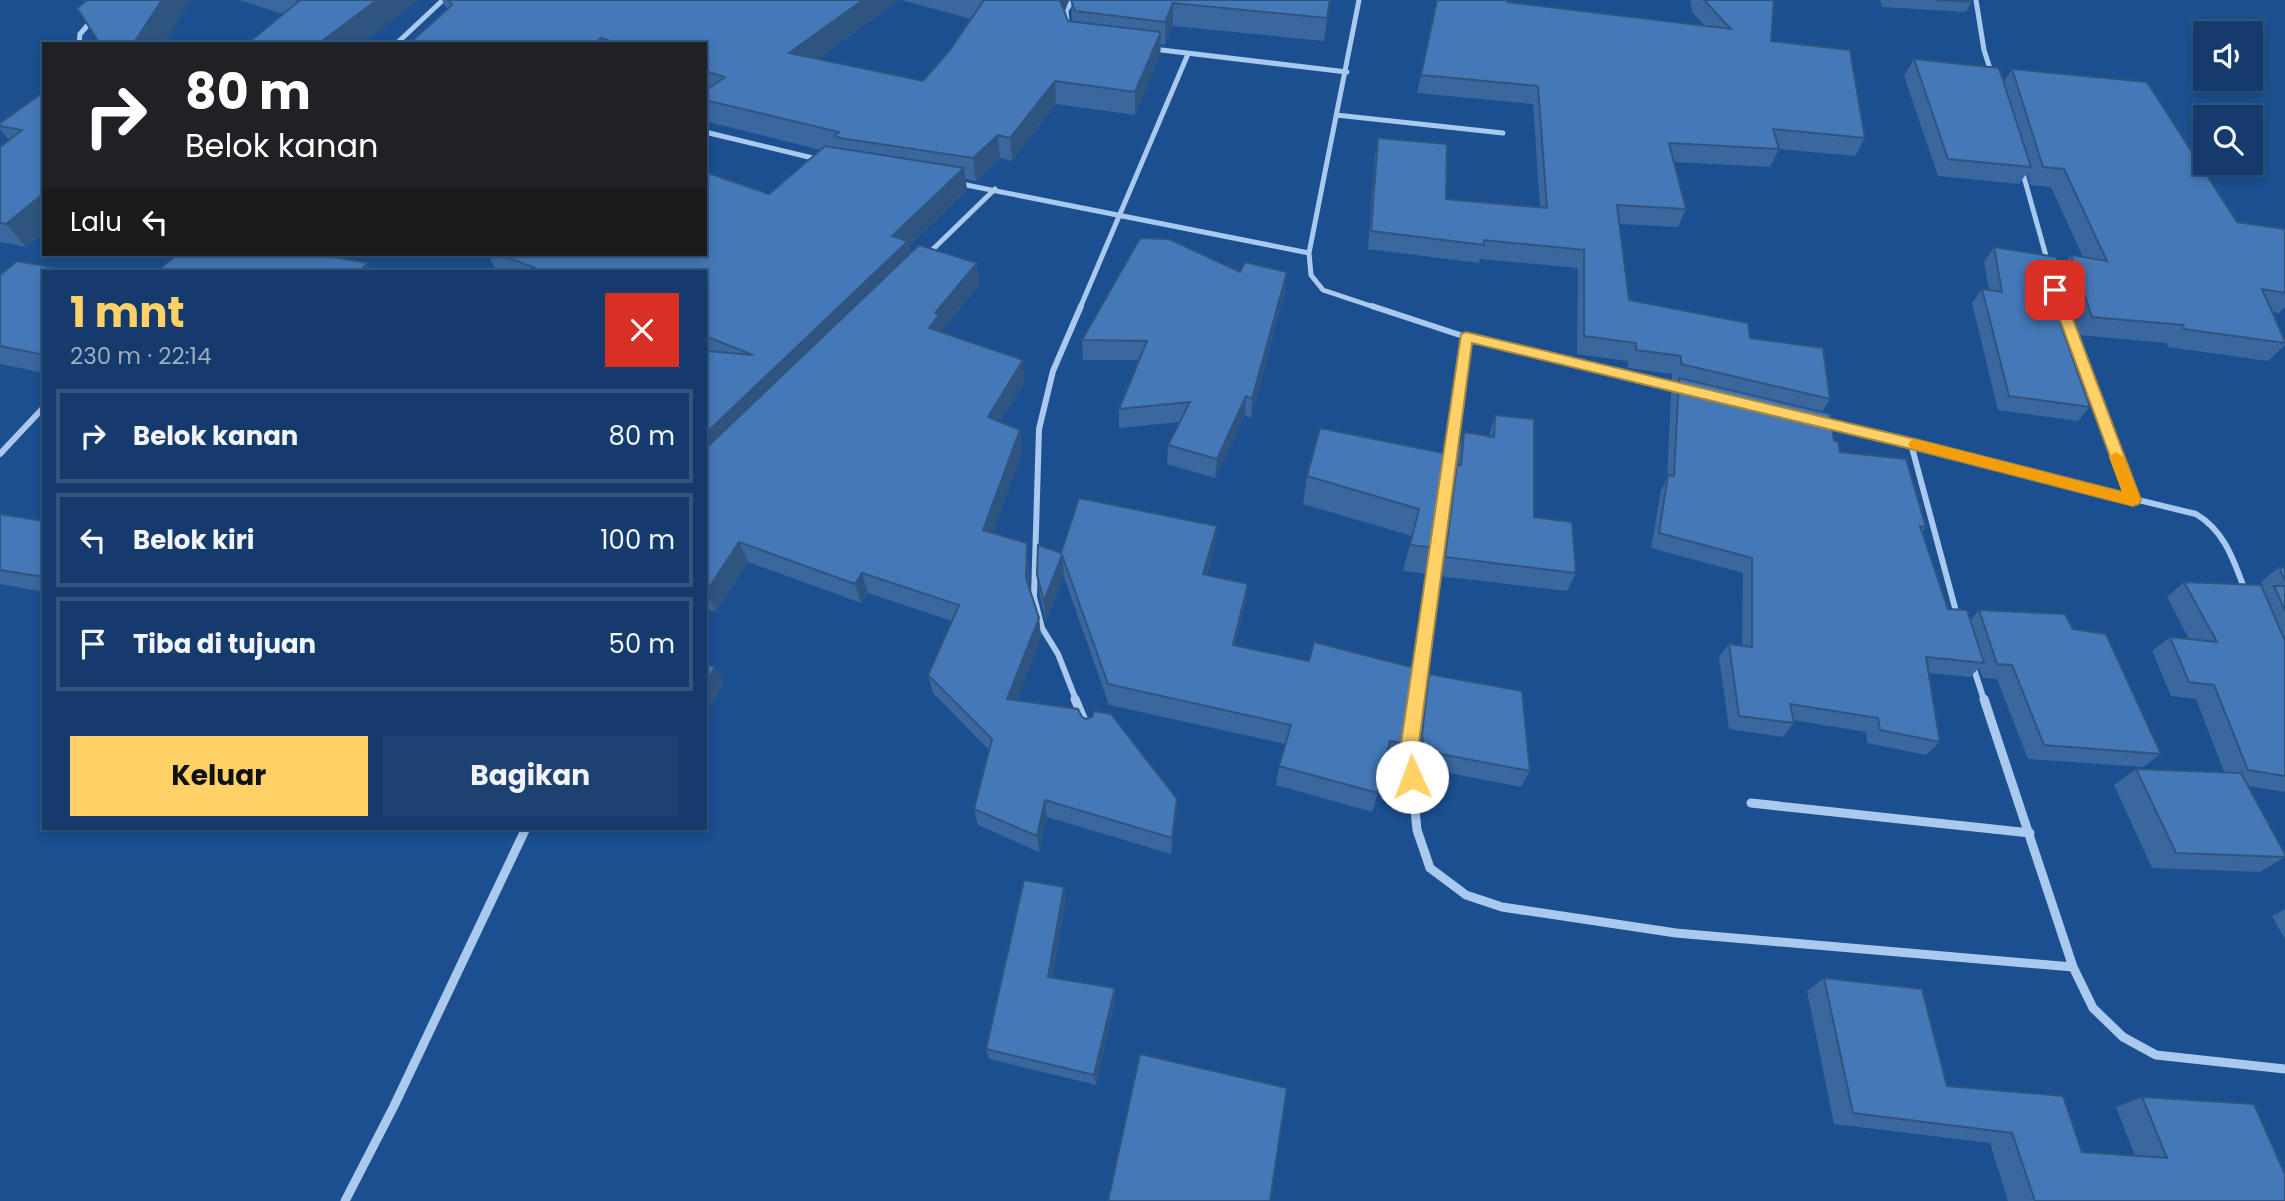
<!DOCTYPE html>
<html lang="id">
<head>
<meta charset="utf-8">
<style>
	body { margin:0; font-family:Poppins,sans-serif; background:#1d4271; color:#f1f3f6; height:100vh; display:flex; flex-direction:column; font-size:26px; white-space:nowrap }
	* { box-sizing:border-box; margin:0 }
	p { font-size:23px; color:#9dadc1 }
	.icon { flex:none; width:38px; height:38px; fill:none; stroke:currentColor; stroke-width:2; stroke-linecap:round; stroke-linejoin:round }
	.map { position:relative; flex:1; overflow:hidden }
	.drawer { position:absolute; left:42px; top:270px; width:665px; height:560px; display:flex; flex-direction:column; background:#143b6b; border-radius:0px; box-shadow:0 4px 10px #0003,0 0 0 2px #33557e }
	.drawer>* { flex:none }
	.banner { position:absolute; left:42px; top:42px; width:665px; height:214px; border-radius:0px; box-shadow:0 4px 10px #0003,0 0 0 2px #33557e; background:#202124; color:#fff; overflow:hidden }
	.controls { position:absolute; left:2193px; top:21px; display:grid; gap:14px }
	.controls a { display:grid; place-items:center; width:70px; height:70px; border-radius:0px; background:#143b6b; box-shadow:0 4px 10px #0003,0 0 0 2px #33557e; font-size:35px }
	.pin { position:absolute; display:grid; place-items:center; width:60px; height:60px; color:#fff; margin:-30px; border-radius:14px; box-shadow:0 4px 10px #0006 }
	.me { position:absolute; width:77px; margin:-38px; rotate:358deg; stroke-linejoin:round; filter:drop-shadow(0 0 5px #0008) }
	.turn { display:flex; align-items:center; gap:24px; height:147px; padding:0 28px; font-size:32px }
	.turn .icon { width:91px; height:91px; stroke-width:2.5 }
	.turn b { display:block; font-size:49px; line-height:60px }
	.then { display:flex; align-items:center; height:66px; padding:0 28px; background:#0003; gap:14px; font-size:26px }
	.round { display:grid; place-items:center; flex:none; width:74px; height:74px; border-radius:0px; background:#1d4271 }
	.headline { display:flex; align-items:center; justify-content:space-between; height:119px; padding:0 28px }
	h1 { font-size:42px; font-weight:700; line-height:52px; color:#ffd166 }
	.primary-button { display:flex; gap:14px; margin-top:auto; padding:14px 28px }
	.primary-button a { flex:1; height:80px; border-radius:0px; background:#ffd166; color:#111; font-size:28px; font-weight:700; line-height:80px; text-align:center }
	.primary-button a+a { background:#1d4271; color:#f1f3f6 }
	ul { padding:0; list-style:none }
	li { display:flex; align-items:center; gap:21px; height:94px; margin:0 14px 10px; padding:0 14px; border:4px solid #33557e; border-radius:0px }
	li div { flex:1 }
	li b { display:block; font-size:26px }
	li em { font-style:normal }
	.map>svg:first-child { display:block }
	.lines { fill:none; stroke-linecap:round; stroke-linejoin:round }
	.street-far2 { stroke:#a9c9ee; stroke-width:5 }
	.street-far1 { stroke:#a9c9ee; stroke-width:6 }
	.street { stroke:#a9c9ee; stroke-width:9 }
	.wall { fill:#3a679d }
	.shaded-wall { fill:#305480 }
	.building { fill:#4478b7; stroke:#305480; stroke-width:2 }
	.route { fill:#ffd166; stroke:#a68842; stroke-width:2 }
	.slow { fill:#f59e0b }
</style>
</head>
<body>
<div class="map">
<svg width="2285" height="1201" viewBox="0 0 2285 1201">
	<rect width="100%" height="100%" fill="#1b4f8f"/>
	<g class="lines">
		<!-- street-far2 -->
		<path class="street-far2" d="M1359,0L1309,253L1311,275L1323,290L1377,308
			M1976,0L1984,50L1992,75
			M1067,23L1066,10L1073,0
			M79,44L80,34L94,18
			M396,44L443,0
			M1153,49L1347,72
			M1336,115L1503,133
			M705,132L821,160
			M2022,170L2048,263
			M956,183L1309,253
			M927,255L995,189
			M1080,308L1188,54"/>
		<!-- street-far1 -->
		<path class="street-far1" d="M1372,306L1466,337L1681,390
			M2066,321L2133,500
			M1825,424L2196,514C2226,532 2234,562 2246,593
			M1911,444L1957,615
			M0,454L44,407
			M1972,663L1984,700
			M1076,700L1058,654L1042,628L1034,597L1039,429L1053,371L1081,306
			M1416,700L1466,337"/>
		<!-- street -->
		<path class="street" d="M1075,699L1085,723
			M1416,699L1409,750L1417,830L1430,868L1466,895L1502,907L1676,933L2073,967L1984,699
			M1751,803L2030,833
			M2073,967L2093,1008L2123,1037L2156,1055L2285,1069
			M345,1201L394,1106L526,828"/>
	</g>
	<!-- wall -->
	<path class="wall" d="M239,0H419L283,14Z
		M442,0H899L818,59L923,81L950,50L971,19L901,0H1069L1065,11L1068,21H1072L1071,0H1331L1324,41L1173,26L1165,45L1161,44L1160,55L1135,115L1056,104L1012,161L1000,158L976,181L965,179L967,190L909,246L910,254L980,284L942,330V332L1025,381L1000,422L1020,430L1022,451L993,533L1029,563V587L1039,618L1041,637L1017,700L1082,717L1177,799L1176,816L1171,854L1047,817L1039,852L978,825L974,809L989,750L933,693L928,675L952,621L868,593L861,603L748,562L716,612L705,608V271H500L496,270L488,254H705L769,194L821,150L705,121V44H415L413,40L447,9Z
		M1690,0H1774L1771,41L1865,138L1855,156L1779,149L1770,167L1674,162L1686,209L1678,227L1619,224L1629,300L1750,338L1830,399L1822,412L1840,452L1926,527L1922,532L1948,609L1970,620L1979,610L2073,629L2161,754L2143,767L2028,759L1997,679L1983,678L1979,668L1970,677L1929,673L1940,742L1926,755L1867,743L1866,732L1793,720L1794,723L1783,737L1729,729L1719,657L1729,644L1742,645L1743,573L1651,548L1661,490L1667,478L1671,393L1676,383L1672,382V374L1628,368V361L1577,354L1578,268L1480,259L1479,263L1368,249L1375,156L1378,138L1446,199L1540,207L1533,104L1417,93L1421,75L1507,2L1705,26L1692,12Z
		M1880,0H1971V2L1966,12L1882,7Z
		M1914,59L2004,82L2012,69L2237,222L2285,229V307L2279,313L2272,312L2285,341V345L2268,361L2168,347L2167,343L2078,335L2074,323L2065,334L2064,333L2090,407L2078,421L1998,410L1972,303L1982,289L1989,290L1984,262L1994,247L2060,269L2071,255L2083,257L2051,187L2030,185L2027,173L2019,184L1938,176L1904,76Z
		M44,92V233L26,247L0,242V147L9,140L0,129V123Z
		M44,271V373L0,364V275Z
		M1240,272H1287L1285,291L1251,418L1245,415L1215,478L1167,464L1168,445L1180,422L1119,428V409L1139,360H1083L1082,340Z
		M1495,415L1534,517L1576,573L1567,591L1439,576L1452,484L1457,466L1458,452L1464,432L1489,436Z
		M1448,454L1436,548L1428,574L1403,571L1412,536L1303,504L1307,476Z
		M0,514L44,521V592L0,584Z
		M1215,548L1207,575L1248,584L1245,605L1235,645L1409,730L1410,745L1403,764L1386,761L1378,793L1372,812L1276,785L1279,766L1286,744L1109,705L1064,577L1046,622L1040,596L1037,575L1061,553Z
		M2279,567L2285,568V792L2248,786L2285,854V857L2260,872L2152,868L2114,785L2136,769L2224,772L2196,699L2171,696L2152,651L2170,637L2189,639L2167,597L2184,582L2265,593L2261,582Z
		M1429,674L1530,771L1521,787L1418,767L1416,750L1423,692Z
		M1066,899L1052,978L1115,999L1096,1085L989,1059L986,1049Z
		M2285,909V939L2272,916Z
		M1824,978L1947,1086L2082,1152L2135,1156L2116,1107L2142,1097L2285,1201H2008L1990,1143L1834,1124L1807,991Z"/>
	<!-- shaded-wall -->
	<path class="shaded-wall" d="M162,0H191L164,44H133Z
		M377,0H419L361,44H318Z
		M863,0H899L795,76L789,53Z
		M1060,0H1069L1061,21Z
		M1330,0H1331L1324,41L1327,18Z
		M1173,3V26L1165,45V22Z
		M1161,32L1160,55L1135,115V92Z
		M601,38L603,44H594Z
		M1055,81L1056,104L1012,161L1010,138Z
		M998,135L1000,158L976,181L973,158Z
		M964,168L967,190L909,246L912,263L705,463V434L892,236Z
		M44,193V233L26,247L6,224Z
		M368,263L373,271H359Z
		M977,263L980,284L942,330L943,336L929,328L935,313Z
		M1287,272L1285,291L1251,418L1252,399Z
		M1023,360L1025,381L991,438L988,417Z
		M1246,396L1245,415L1215,478L1217,459Z
		M1020,430L1022,451L987,550L983,530Z
		M1217,526L1215,548L1202,596L1203,574Z
		M739,542L748,562L716,612L706,592Z
		M1027,543L1029,563L1028,598L1026,578Z
		M1062,555L1064,577L1046,622L1044,601Z
		M862,573L868,593L861,603L855,584Z
		M1248,584L1245,605L1230,665L1233,645Z
		M1039,618L1041,637L1011,718L1007,699Z
		M715,667L724,684L705,715V683Z
		M1177,799L1176,816L1171,854L1172,838Z
		M1045,800L1047,817L1039,852L1037,836Z
		M1064,887L1066,899L1050,988L1048,977Z
		M1115,988V999L1096,1085L1094,1075Z"/>
	<!-- building -->
	<path class="building" d="M87,0H162L133,44H93L98,41L77,8Z
		M296,0H377L318,44H247L299,1Z
		M448,0H863L789,53L923,81L950,50L984,0H983H1060L1068,21L1161,32L1135,92L1055,81L1010,138L998,135L973,158L840,138L835,136L839,132L705,100V91L725,77L705,71V44H619L601,38L594,44H429L413,40L452,5Z
		M1071,0H1330L1327,18L1173,3L1165,22L1075,11Z
		M1437,0H1507V2L1731,29L1704,0H1774L1771,41L1850,50L1865,138L1773,129L1779,149L1669,143L1686,209L1617,205L1629,300L1748,323L1750,338L1823,348L1830,399L1681,364V356L1636,350V343L1584,336V250L1484,240V245L1371,231L1378,138L1447,144L1446,199L1547,208L1538,86L1421,75Z
		M1936,0H1971V2Z
		M1914,59L1999,68L2031,167L1948,159Z
		M2012,69L2147,82L2237,222L2285,229V293L2262,289L2285,341V343L2184,329L2183,325L2092,317L2071,255L2107,261L2064,169L2043,167Z
		M44,92V193L6,224L0,223V147L22,130L0,126V123Z
		M825,146L964,168L892,236L908,241L705,434V354L708,351L753,355L705,336V271H543L499,254H705V172L769,194Z
		M1140,238L1169,239L1240,272L1245,262L1287,272L1252,399L1246,396L1217,459L1168,445L1190,402L1119,409L1147,341L1082,340Z
		M919,245L977,263L935,313L939,315L929,328L1023,360L988,417L1020,430L983,530L1027,543L1026,578L1039,618L1007,699L1078,709L1082,717L1086,719L1092,717L1094,711L1111,714L1177,799L1172,838L1045,800L1037,836L974,809L992,739L928,675L959,605L862,573L855,584L739,542L706,592H705V449Z
		M1994,247L2056,257L2076,319L2062,318L2064,326L2061,325L2090,407L2009,396L1982,289L2002,292Z
		M178,254H316L368,263L359,271H157Z
		M17,261L71,271H44V355L0,346V275Z
		M1679,378L1830,414L1834,441H1838L1840,452L1906,459L1926,527L1920,526L1948,609L1967,610L1984,663L1926,657L1940,742L1880,730L1878,718L1790,704L1794,723L1739,716L1729,644L1752,647V558L1659,533L1668,475L1674,476Z
		M1495,415L1534,419V517L1572,522L1576,573L1445,557L1457,464L1461,465L1464,432L1494,437Z
		M1320,428L1448,454L1436,548L1410,545L1419,509L1307,476Z
		M1079,498L1217,526L1203,574L1248,584L1233,645L1309,661L1314,642L1419,669L1409,730L1410,745L1390,741L1378,793L1279,766L1291,725L1108,684L1062,555L1044,601L1037,575L1038,545L1061,553Z
		M0,514L44,521V577L0,570Z
		M2279,567L2285,568V581Z
		M2184,582L2261,585L2285,641V776L2248,770L2214,685L2189,682L2170,637L2217,642Z
		M2274,586H2285V611Z
		M1979,610L2065,614L2073,629L2106,634L2161,754L2044,745L2012,665L1997,664Z
		M705,664L715,667L705,683Z
		M1429,674L1522,691L1530,771L1424,751L1422,734Z
		M2136,769L2241,773L2285,854V857L2176,853Z
		M1024,880L1064,887L1048,977L1115,988L1094,1075L986,1049Z
		M1824,978L1922,989L1947,1086L2063,1096L2082,1152L2167,1158L2142,1097L2254,1104L2285,1174V1201H2035L2012,1133L1853,1113Z
		M1140,1054L1287,1088L1270,1201H1108Z"/>
	<!-- route -->
	<path class="route" d="M2055,285L2062,290L2141,500L2139,504L2133,506L1911,449L1472,343L1418,750L1420,777L1418,782L1412,784L1405,782L1400,750L1461,334L1466,332L1911,438L2123,492L2049,290Z"/>
	<!-- slow -->
	<path class="slow" d="M1915,439L2122,492L2109,457L2116,452L2124,457L2141,500L2133,506L1910,448L1908,445L1910,441Z"/>
</svg>
<div class="controls">
<a><svg class="icon" aria-label="sound" viewBox="0 0 24 24"><path d="M4 9h4l5-4v14l-5-4H4zM17 9q2 3 0 6"/></svg></a>
<a><svg class="icon" aria-label="search" viewBox="0 0 24 24"><circle cx="10" cy="10" r="6"/><path d="M15 15l6 6"/></svg></a>
</div>
<div class="pin" style="left:2055px;top:290px;background:#d93025"><svg class="icon" aria-label="arrive" viewBox="0 0 24 24"><path d="M6 21V4h12l-3 4 3 4H6"/></svg></div>
<svg class="me" style="left:1412px;top:777px" viewBox="-20 -20 40 40"><circle r="19" fill="#fff"/><path d="M0-13L10 11 0 6-10 11z" fill="#ffd166"/></svg>
<div class="banner">
<div class="turn"><svg class="icon" aria-label="right" viewBox="0 0 24 24"><path d="M7 20v-9h11M14 6l5 5-5 5"/></svg><div><b>80 m</b>Belok kanan</div></div>
<div class="then">Lalu<svg class="icon" aria-label="left" viewBox="0 0 24 24"><path d="M17 20v-9H6M10 6l-5 5 5 5"/></svg></div>
</div>
<section class="drawer">
<div class="headline"><div><h1>1 mnt</h1><p>230 m · 22:14</p></div><a class="round" style="background:#d93025;color:#fff"><svg class="icon" aria-label="close" viewBox="0 0 24 24"><path d="M6 6l12 12M18 6L6 18"/></svg></a></div>
<ul>
<li><svg class="icon" aria-label="right" viewBox="0 0 24 24"><path d="M7 20v-9h11M14 6l5 5-5 5"/></svg><div><b>Belok kanan</b></div><em>80 m</em></li>
<li><svg class="icon" aria-label="left" viewBox="0 0 24 24"><path d="M17 20v-9H6M10 6l-5 5 5 5"/></svg><div><b>Belok kiri</b></div><em>100 m</em></li>
<li><svg class="icon" aria-label="arrive" viewBox="0 0 24 24"><path d="M6 21V4h12l-3 4 3 4H6"/></svg><div><b>Tiba di tujuan</b></div><em>50 m</em></li>
</ul>
<div class="primary-button"><a>Keluar</a><a>Bagikan</a></div>
</section>
</div>
</body>
</html>
